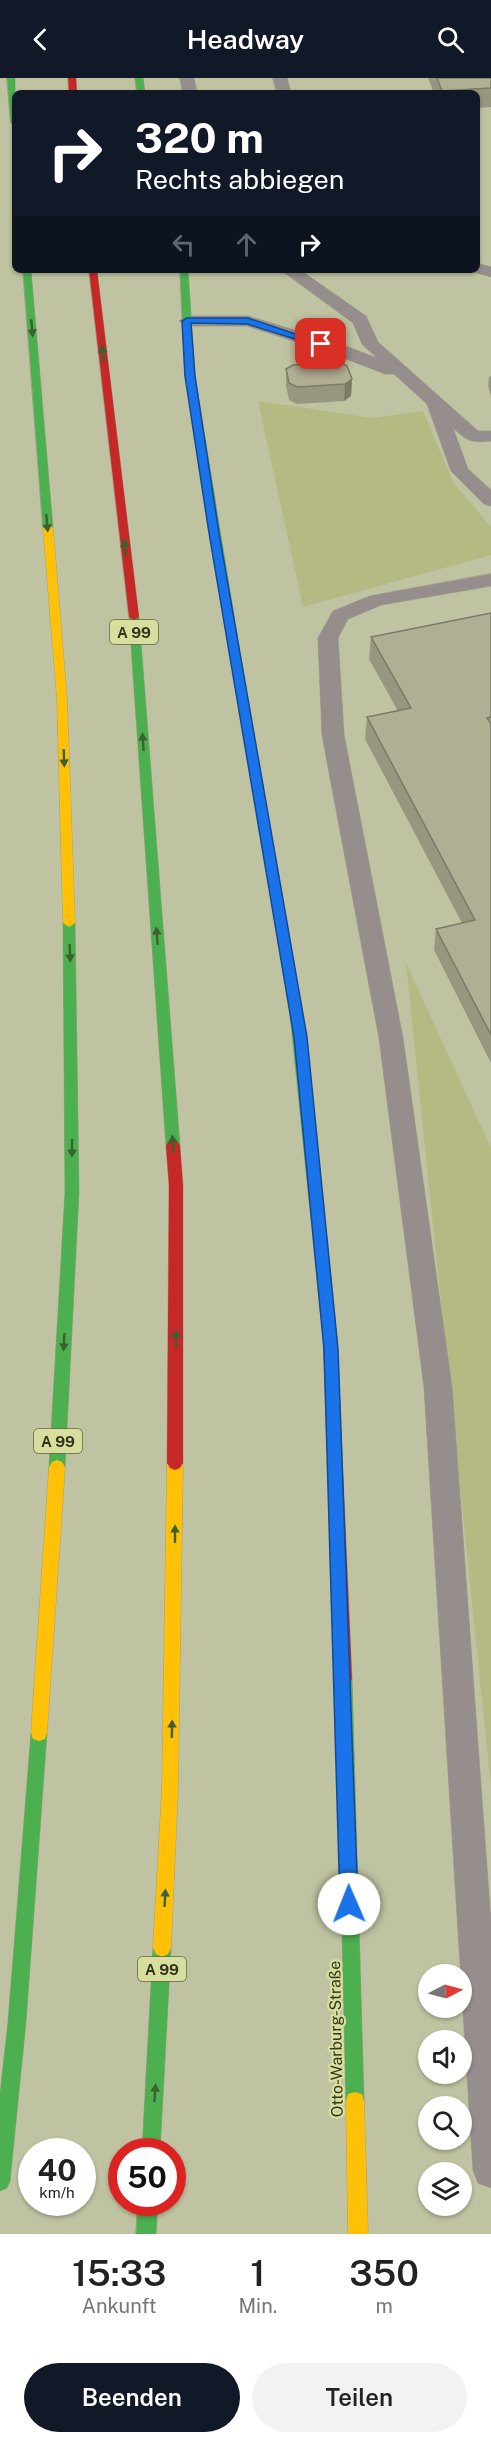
<!DOCTYPE html>
<html lang="de">
<head>
<meta charset="utf-8">
<style>
	body { margin:0; font-family:"Public Sans",sans-serif; background:#f2f2f2; color:#222; height:100vh; display:flex; flex-direction:column; font-size:22px; white-space:nowrap }
	* { box-sizing:border-box; margin:0 }
	p { font-size:20px; color:#767676 }
	.icon { flex:none; width:33px; height:33px; fill:none; stroke:currentColor; stroke-width:2; stroke-linecap:round; stroke-linejoin:round }
	.map { position:relative; height:2156px; overflow:hidden }
	.drawer { display:flex; flex-direction:column; background:#fff; flex:1 }
	.drawer>* { flex:none }
	.banner { position:absolute; left:12px; top:12px; width:468px; height:183px; border-radius:9px; box-shadow:0 2px 4px #0004; background:#111827; color:#fff; overflow:hidden }
	.needle { width:39px; rotate:84deg }
	.controls { position:absolute; left:418px; top:1886px; display:grid; gap:12px }
	.controls a { display:grid; place-items:center; width:54px; height:54px; border-radius:50%; background:#fff; box-shadow:0 2px 4px #0004; font-size:30px }
	.speed { position:absolute; left:18px; top:2060px; display:flex; gap:12px; font-size:30px; font-weight:700; text-align:center }
	.speed>* { display:grid; place-content:center; width:78px; height:78px; border-radius:50%; background:#fff; box-shadow:0 2px 4px #0004; line-height:1 }
	.speed small { font-size:15px; font-weight:400 }
	.speed .limit { border:9px solid #d22; background:#fff; color:#111 }
	.pin { position:absolute; display:grid; place-items:center; width:51px; height:51px; color:#fff; margin:-26px; border-radius:12px; box-shadow:0 3px 9px #0006 }
	.me { position:absolute; width:66px; margin:-33px; rotate:359deg; stroke-linejoin:round; filter:drop-shadow(0 0 4px #0008) }
	.turn { display:flex; align-items:center; gap:21px; height:126px; padding:0 24px; font-size:27px }
	.turn .icon { width:78px; height:78px; stroke-width:2.5 }
	.turn b { display:block; font-size:42px; line-height:51px }
	.lanes { display:flex; align-items:center; height:57px; padding:0 24px; background:#0003; justify-content:center; gap:30px; direction:ltr }
	.lanes .off { opacity:.35 }
	.eta { display:flex; justify-content:space-evenly; align-items:center; height:102px; text-align:center }
	.eta b { font-size:36px; font-weight:600; line-height:42px }
	.action { display:flex; gap:12px; margin-top:auto; padding:12px 24px }
	.action a { flex:1; height:69px; border-radius:36px; background:#111827; color:#fff; font-size:24px; font-weight:600; line-height:69px; text-align:center }
	.action a+a { background:#f2f2f2; color:#222 }
	header { display:flex; justify-content:space-between; align-items:center; height:78px; padding:0 24px; background:#111827; color:#fff; font-size:27px; font-weight:600 }
	.map>svg:first-child { display:block }
	.green { fill:#b4ba81 }
	.lines { fill:none; stroke-linecap:round; stroke-linejoin:round }
	.lane-casing { stroke:#9fa186; stroke-width:1 }
	.fast-casing { stroke:#9fa186; stroke-width:1 }
	.slow-casing { stroke:#9fa186; stroke-width:1 }
	.jam-casing { stroke:#9fa186; stroke-width:1 }
	.lane { fill:#968e8d; fill-rule:evenodd }
	.fast { fill:#4caf50; fill-rule:evenodd }
	.slow { fill:#ffc107; fill-rule:evenodd }
	.jam { fill:#c62828; fill-rule:evenodd }
	.wall { fill:#97967e }
	.shaded-wall { fill:#7b7a67 }
	.building { fill:#b0ae93; stroke:#7b7a67; stroke-width:1.5 }
	.oneway { fill:#3c602e }
	.route { fill:#1a73e8; stroke:#114b97; stroke-width:1.5 }
	.labels { text-anchor:middle; dominant-baseline:central; stroke-width:4.5; stroke-linejoin:round; paint-order:stroke }
	.shield { fill:#d8df9e; stroke:#646842; stroke-width:1.5 }
	.shield-label { font-size:15px; font-weight:bold; fill:#33351b }
	.street-label { font-size:16px; fill:#33351b; stroke:#d8df9e }
</style>
</head>
<body>
<header><svg class="icon" aria-label="back" viewBox="0 0 24 24"><path d="M15 5l-7 7 7 7"/></svg>Headway<svg class="icon" aria-label="search" viewBox="0 0 24 24"><circle cx="10" cy="10" r="6"/><path d="M15 15l6 6"/></svg></header>
<div class="map">
<svg width="491" height="2156" viewBox="0 0 491 2156">
	<rect width="100%" height="100%" fill="#c0c3a1"/>
	<!-- green -->
	<path class="green" d="M258,323L372,340L423,333L453,404L491,449V477L303,529Z
		M406,885L491,1070V1709Z"/>
	<g class="lines">
		<!-- lane casing -->
		<g class="lane-casing">
			<path id="lane" d="M180,0H194L197,15H183Z
				M273,0H287L291,15H277Z
				M477,185L491,189V199L471,193L477,192Z
				M281,192H300L366,238L378,264L478,353H491V363C470,365 468,363 453,350L468,391L491,412V428L484,426L451,393L427,326L394,296H385L331,275L247,248H187L179,243L187,238H248L343,267L377,280L362,266L353,245Z
				M491,496V508L381,527L348,541L338,560L344,657L403,960L452,1309L491,1845V2110L478,2105L473,2092L424,1309L379,960L322,657L318,560L333,533L370,518Z"/>
		</g>
		<!-- fast casing -->
		<g class="fast-casing">
			<path id="fast" d="M7,0H15V47L11,45Z
				M135,0H143L145,15H137Z
				M23,192H31L53,450L48,453L43,450Z
				M180,192H188L195,298L245,605L240,609L235,605L185,298Z
				M134,536L139,539L180,1068L178,1072H168L166,1068L129,539Z
				M69,841L75,845L79,1114L65,1389L62,1394L57,1396L52,1394L49,1389L65,1114L63,845Z
				M295,922L301,927L306,959L337,1259L335,1263L330,1265L325,1263L323,1259L289,927Z
				M344,1592L350,1594L352,1600L364,2023L362,2030L355,2032L348,2030L346,2023L336,1600L338,1594Z
				M39,1647L45,1649L47,1655L26,1944L10,2103L7,2110L0,2113V2016L8,1944L31,1655L33,1649Z
				M162,1861L168,1864L171,1870L160,2073H142L153,1870L156,1864Z
				M138,2124H158L156,2156H136Z"/>
		</g>
		<!-- slow casing -->
		<g class="slow-casing">
			<path id="slow" d="M48,447L53,450L67,621L75,845L69,849L63,845L57,621L43,450Z
				M240,601L245,605L301,927L295,932L289,927L235,605Z
				M175,1378L180,1380L183,1385L178,1710L171,1870L168,1876L162,1879L156,1876L153,1870L162,1710L167,1385L170,1380Z
				M57,1382L62,1384L65,1389L47,1655L45,1661L39,1663L33,1661L31,1655L49,1389L52,1384Z
				M355,2014L362,2016L364,2023L368,2156H348L346,2023L348,2016Z"/>
		</g>
		<!-- jam casing -->
		<g class="jam-casing">
			<path id="jam" d="M68,0H76L77,15H69Z
				M89,192H97L139,539L134,542L129,539Z
				M173,1063L178,1064L180,1068L183,1108V1385L180,1390L175,1392L170,1390L167,1385L169,1108L166,1068L168,1064Z
				M330,1253L335,1255L337,1259L352,1600L350,1606L344,1608L338,1606L336,1600L323,1259L325,1255Z"/>
		</g>
		<!-- lane -->
		<use href="#lane" class="lane"/>
		<!-- fast -->
		<use href="#fast" class="fast"/>
		<!-- slow -->
		<use href="#slow" class="slow"/>
		<!-- jam -->
		<use href="#jam" class="jam"/>
	</g>
	<!-- wall -->
	<path class="wall" d="M428,0H491V29L477,30V15H434Z
		M286,291L352,301L351,318L344,323L297,326L289,322L286,308Z
		M491,298V318L488,308L489,299Z
		M491,535V985L434,872L436,851L462,845L365,661L367,639L398,633L369,581L371,559Z"/>
	<!-- shaded-wall -->
	<path class="shaded-wall" d="M352,301L351,318L344,323L345,306Z"/>
	<!-- building -->
	<path class="building" d="M437,0H491V10L442,13Z
		M340,284L347,288L352,301L345,306L297,309L289,305L286,291L293,287Z
		M491,535V639L487,640L491,646V957L436,851L475,842L367,639L411,630L371,559Z"/>
	<!-- one-way arrows -->
	<defs><path id="oneway-solid" d="M-6-.8H1V-3.2L6.5 0L1 3.2V.8H-6Z" transform="scale(1.5)"/></defs>
	<g class="oneway">
		<use href="#oneway-solid" transform="translate(32 250) rotate(85)"/>
		<use href="#oneway-solid" transform="translate(103 276) rotate(-97)"/>
		<use href="#oneway-solid" transform="translate(47 445) rotate(85)"/>
		<use href="#oneway-solid" transform="translate(125 470) rotate(-97)"/>
		<use href="#oneway-solid" transform="translate(143 664) rotate(-94)"/>
		<use href="#oneway-solid" transform="translate(64 680) rotate(88)"/>
		<use href="#oneway-solid" transform="translate(157 858) rotate(-94)"/>
		<use href="#oneway-solid" transform="translate(70 875) rotate(88)"/>
		<use href="#oneway-solid" transform="translate(173 1066) rotate(-94)"/>
		<use href="#oneway-solid" transform="translate(72 1070) rotate(90)"/>
		<use href="#oneway-solid" transform="translate(176 1261) rotate(-90)"/>
		<use href="#oneway-solid" transform="translate(64 1264) rotate(93)"/>
		<use href="#oneway-solid" transform="translate(175 1456) rotate(-90)"/>
		<use href="#oneway-solid" transform="translate(172 1651) rotate(-89)"/>
		<use href="#oneway-solid" transform="translate(165 1820) rotate(-87)"/>
		<use href="#oneway-solid" transform="translate(155 2015) rotate(-86)"/>
	</g>
	<!-- route -->
	<path class="route" d="M187,240H248L325,266L317,268L247,246L191,245L195,298L219,455L307,959L338,1271L358,1826L355,1832L349,1835L343,1832L340,1826L324,1271L294,959L209,455L185,298L182,243Z"/>
	<g class="labels">
		<!-- shield labels -->
		<g class="shield">
			<rect x="110" y="542" width="48" height="24" rx="4.5"/>
			<rect x="34" y="1351" width="48" height="24" rx="4.5"/>
			<rect x="138" y="1879" width="48" height="24" rx="4.5"/>
		</g>
		<g class="shield-label">
			<text x="134" y="554">A 99</text>
			<text x="58" y="1363">A 99</text>
			<text x="162" y="1891">A 99</text>
		</g>
		<!-- street labels -->
		<g class="street-label">
			<text transform="translate(336 1961) rotate(-91)">Otto-Warburg-Straße</text>
		</g>
	</g>
</svg>
<div class="controls">
<a><svg class="needle" viewBox="-14 -14 28 28"><path d="M0-13l5 13h-10z" fill="#e53935"/><path d="M0 13l5-13h-10z" fill="#767676"/></svg></a>
<a><svg class="icon" aria-label="sound" viewBox="0 0 24 24"><path d="M4 9h4l5-4v14l-5-4H4zM17 9q2 3 0 6"/></svg></a>
<a><svg class="icon" aria-label="search" viewBox="0 0 24 24"><circle cx="10" cy="10" r="6"/><path d="M15 15l6 6"/></svg></a>
<a><svg class="icon" aria-label="layers" viewBox="0 0 24 24"><path d="M12 4l9 5-9 5-9-5zM3 14l9 5 9-5"/></svg></a>
</div>
<div class="speed"><div>40<small>km/h</small></div><div class="limit">50</div></div>
<div class="pin" style="left:321px;top:266px;background:#d93025"><svg class="icon" aria-label="arrive" viewBox="0 0 24 24"><path d="M6 21V4h12l-3 4 3 4H6"/></svg></div>
<svg class="me" style="left:349px;top:1826px" viewBox="-20 -20 40 40"><circle r="19" fill="#fff"/><path d="M0-13L10 11 0 6-10 11z" fill="#1a73e8"/></svg>
<div class="banner">
<div class="turn"><svg class="icon" aria-label="right" viewBox="0 0 24 24"><path d="M7 20v-9h11M14 6l5 5-5 5"/></svg><div><b>320 m</b>Rechts abbiegen</div></div>
<div class="lanes"><svg class="icon off" aria-label="left" viewBox="0 0 24 24"><path d="M17 20v-9H6M10 6l-5 5 5 5"/></svg><svg class="icon off" aria-label="ahead" viewBox="0 0 24 24"><path d="M12 20V5M6 11l6-6 6 6"/></svg><svg class="icon" aria-label="right" viewBox="0 0 24 24"><path d="M7 20v-9h11M14 6l5 5-5 5"/></svg></div>
</div>
</div>
<section class="drawer">
<div class="eta">
<div><b>15:33</b><p>Ankunft</p></div>
<div><b>1</b><p>Min.</p></div>
<div><b>350</b><p>m</p></div>
</div>
<div class="action"><a>Beenden</a><a>Teilen</a></div>
</section>
</body>
</html>
